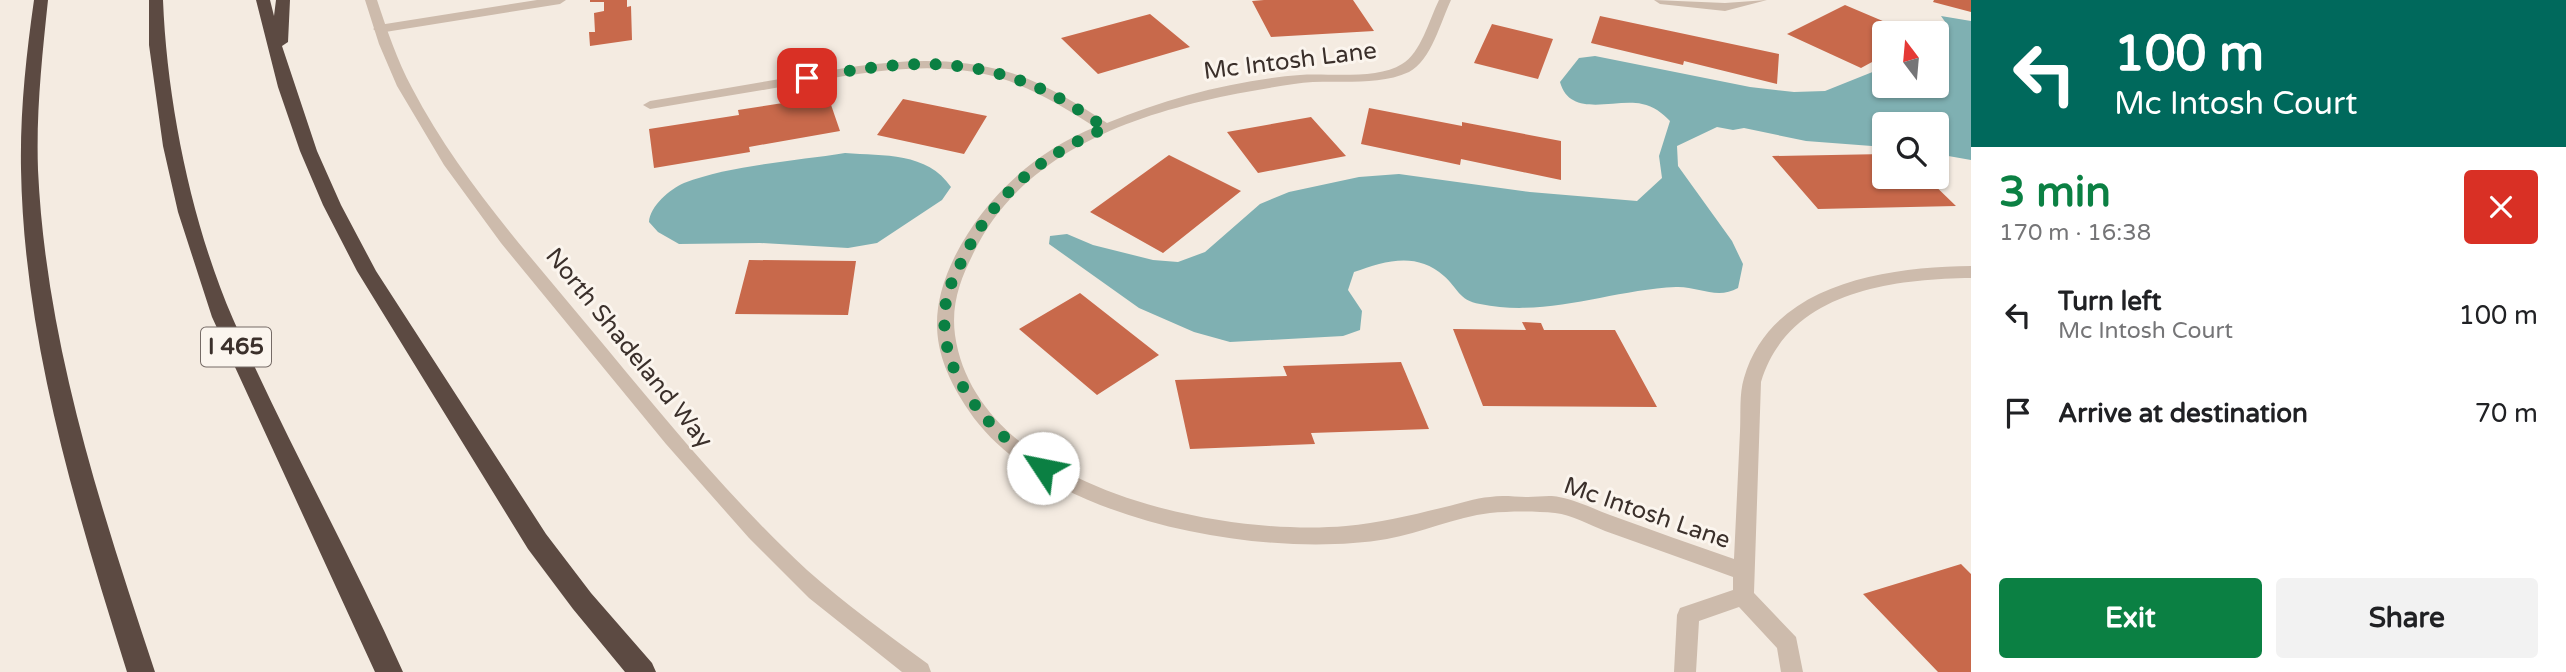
<!DOCTYPE html>
<html lang="en">
<head>
<meta charset="utf-8">
<style>
	body { margin:0; font-family:"Varela Round",sans-serif; background:#f2f2f2; color:#202124; height:100vh; display:flex; flex-direction:column; font-size:26px; white-space:nowrap }
	* { box-sizing:border-box; margin:0 }
	p { font-size:23px; color:#757577 }
	.icon { flex:none; width:38px; height:38px; fill:none; stroke:currentColor; stroke-width:2; stroke-linecap:round; stroke-linejoin:round }
	.map { position:relative; flex:1; overflow:hidden }
	.details { display:flex; flex-direction:column; background:#fff; width:595px }
	.details>* { flex:none }
	.hud { background:#00695c; color:#fff; overflow:hidden }
	.needle { width:46px; rotate:344deg }
	.controls { position:absolute; left:1872px; top:21px; display:grid; gap:14px }
	.controls a { display:grid; place-items:center; width:77px; height:77px; border-radius:7px; background:#fff; box-shadow:0 2px 5px #0004; font-size:35px }
	.pin { position:absolute; display:grid; place-items:center; width:60px; height:60px; color:#fff; margin:-30px; border-radius:14px; box-shadow:0 4px 10px #0006 }
	.me { position:absolute; width:77px; margin:-38px; rotate:304deg; stroke-linejoin:round; filter:drop-shadow(0 0 5px #0008) }
	.turn { display:flex; align-items:center; gap:24px; height:147px; padding:0 28px; font-size:32px }
	.turn .icon { width:91px; height:91px; stroke-width:2.5 }
	.turn b { display:block; font-size:49px; line-height:60px }
	.round { display:grid; place-items:center; flex:none; width:74px; height:74px; border-radius:7px; background:#f2f2f2 }
	.head { display:flex; align-items:center; justify-content:space-between; height:119px; padding:0 28px }
	h1 { font-size:42px; font-weight:700; line-height:52px; color:#0b8043 }
	.button { display:flex; gap:14px; margin-top:auto; padding:14px 28px }
	.button a { flex:1; height:80px; border-radius:7px; background:#0b8043; color:#fff; font-size:28px; font-weight:700; line-height:80px; text-align:center }
	.button a+a { background:#f2f2f2; color:#202124 }
	ul { padding:0; list-style:none }
	li { display:flex; align-items:center; gap:21px; height:98px; padding:0 28px }
	li div { flex:1 }
	li b { display:block; font-size:26px }
	li em { font-style:normal }
	main { display:flex; flex:1; min-height:0 }
	.map>svg:first-child { display:block }
	.water { fill:#7fb0b2 }
	.building { fill:#c8694b }
	.lines { fill:none; stroke-linecap:round; stroke-linejoin:round }
	.service { fill:#cdbbac; fill-rule:evenodd }
	.minor { fill:#cdbbac; fill-rule:evenodd }
	.motorway { fill:#5c4a42; fill-rule:evenodd }
	.route { stroke:#0b8043; stroke-width:12; stroke-dasharray:0 21.6 }
	.labels { text-anchor:middle; dominant-baseline:central; stroke-width:6; stroke-linejoin:round; paint-order:stroke }
	.shield { fill:#fbf5ee; stroke:#756b66; stroke-width:2 }
	.shield-label { font-size:23px; font-weight:bold; fill:#3b302b }
	.street-label { font-size:24px; fill:#3b302b; stroke:#fbf5ee }
</style>
</head>
<body>
<main>
<div class="map">
<svg width="1971" height="672" viewBox="0 0 1971 672">
	<rect width="100%" height="100%" fill="#f4ebe1"/>
	<!-- water -->
	<path class="water" d="M1941,16L1971,21V160L1937,154V124H1885V147L1806,141L1744,128L1733,130L1717,127L1677,146L1678,166L1732,241L1743,264L1738,288C1717,300 1698,286 1676,287C1610,290 1547,318 1480,304C1458,300 1458,288 1444,276C1416,251 1385,261 1354,272L1348,290L1362,311L1360,330L1343,336L1230,342L1194,332L1139,308L1049,244L1050,236L1067,234L1093,245L1153,260L1178,262L1205,252L1260,204L1289,192L1359,177L1399,174L1530,192L1637,201L1662,178L1659,156L1670,121C1662,113 1654,106 1642,104C1615,98 1570,119 1560,82L1579,58L1595,56L1750,87L1794,92L1825,91L1885,67V86H1937V40L1947,35L1948,26Z
		M845,153C884,156 927,152 951,187L942,200L877,243L848,248L760,243L679,244L658,232L649,222C650,206 670,189 684,183C730,165 796,161 845,153Z"/>
	<!-- building -->
	<path class="building" d="M590,0H627V7L631,6L632,40L590,46L589,32H595L594,13L604,11V2H590Z
		M1264,0H1353L1374,31L1271,37L1252,1Z
		M1934,0H1971V12L1933,2Z
		M1845,5L1911,33H1885V55L1861,68L1787,34Z
		M1150,14L1190,47L1098,74L1061,38Z
		M1600,16L1779,54L1777,84L1684,61L1683,65L1591,43Z
		M1492,24L1553,39L1538,79L1474,63Z
		M828,96L840,131L749,147L750,152L654,168L649,129L739,115L738,110Z
		M903,99L987,116L964,154L877,135Z
		M1369,108L1462,126V122L1561,141V180L1461,159L1460,165L1361,144Z
		M1311,117L1346,156L1258,173L1227,132Z
		M1885,154V177H1926L1956,206L1818,209L1772,156Z
		M1169,155L1241,191L1163,253L1090,212Z
		M749,260L856,261L848,315L735,314Z
		M1080,293L1159,355L1097,395L1019,329Z
		M1522,322L1541,323L1544,330H1615L1657,407L1483,406L1453,329L1526,330Z
		M1401,362L1429,429L1311,433L1315,444L1190,449L1175,380L1287,376L1283,366Z
		M1961,564L1971,574V672H1938L1863,594Z"/>
	<g class="lines">
		<!-- service -->
		<path class="service" d="M537,0H566L560,4L379,33L373,29L379,25Z"/>
		<!-- minor -->
		<path class="minor" d="M365,0H377C387,30 397,60 412,88C458,176 525,250 588,326C658,410 727,496 807,570C845,604 887,634 928,664L931,672H902L809,598L749,538L666,444L501,243L444,165L397,86L379,44Z
			M1439,0H1451C1441,21 1431,61 1409,72C1374,88 1331,78 1294,84C1175,102 1030,134 973,254C960,280 951,305 955,335C977,488 1219,537 1346,526C1380,523 1412,515 1445,507C1459,504 1475,498 1490,497C1502,495 1516,497 1528,497C1538,497 1550,495 1559,497C1576,500 1594,509 1610,515C1652,530 1693,545 1734,559C1736,517 1738,474 1740,431C1741,414 1739,394 1744,378C1771,283 1887,267 1971,266V278C1890,279 1788,292 1761,382L1754,593L1796,637L1803,672H1781L1777,648L1739,607L1699,621L1696,672H1674L1677,615L1680,608L1733,590V577C1691,562 1648,546 1605,531C1590,525 1572,515 1555,513C1535,511 1510,511 1490,513C1455,517 1421,533 1387,539C1264,560 1043,521 969,411C933,358 926,315 955,256C985,197 1035,152 1095,127C1065,108 1035,89 1000,78C932,58 861,73 793,85C745,93 698,101 650,109L643,105L650,101C697,93 745,85 792,77C864,64 936,51 1008,72C1044,83 1076,103 1107,123C1168,98 1235,80 1300,75C1329,73 1377,80 1402,64C1421,53 1429,20 1439,0Z
			M1654,0L1725,3L1767,0L1725,11L1660,4Z"/>
		<!-- motorway -->
		<path class="motorway" d="M34,0H48C42,57 36,113 38,170C46,343 101,509 155,672H127C76,509 24,341 21,169C20,112 26,56 34,0Z
			M149,0H163C167,103 192,225 233,319C285,438 350,553 403,672H375L212,317L178,212L163,146L149,45Z
			M256,0H270L274,16L276,0H290L288,42L282,46L317,151L341,205L376,271L546,534L591,593L652,663L656,672H625L573,609L528,549L357,271L323,205L300,151L278,87Z"/>
	</g>
	<g class="lines">
		<!-- route -->
		<path class="route" d="M807,78C897,62 966,52 1052,94C1071,104 1089,117 1106,128C1044,154 996,192 966,253C958,269 949,284 946,302C934,374 990,431 1043,468"/>
	</g>
	<g class="labels">
		<!-- shield labels -->
		<rect class="shield" x="201" y="327.5" width="70" height="39" rx="5"/>
		<g class="shield-label">
			<text x="236" y="347">I 465</text>
		</g>
		<!-- street labels -->
		<g class="street-label">
			<text transform="translate(1290 61) rotate(-7)">Mc Intosh Lane</text>
			<text transform="translate(629 348) rotate(51)">North Shadeland Way</text>
			<text transform="translate(1647 513) rotate(19)">Mc Intosh Lane</text>
		</g>
	</g>
</svg>
<div class="controls">
<a><svg class="needle" viewBox="-14 -14 28 28"><path d="M0-13l5 13h-10z" fill="#e53935"/><path d="M0 13l5-13h-10z" fill="#757577"/></svg></a>
<a><svg class="icon" aria-label="search" viewBox="0 0 24 24"><circle cx="10" cy="10" r="6"/><path d="M15 15l6 6"/></svg></a>
</div>
<div class="pin" style="left:807px;top:78px;background:#d93025"><svg class="icon" aria-label="arrive" viewBox="0 0 24 24"><path d="M6 21V4h12l-3 4 3 4H6"/></svg></div>
<svg class="me" style="left:1043px;top:468px" viewBox="-20 -20 40 40"><circle r="19" fill="#fff"/><path d="M0-13L10 11 0 6-10 11z" fill="#0b8043"/></svg>
</div>
<section class="details">
<div class="hud">
<div class="turn"><svg class="icon" aria-label="left" viewBox="0 0 24 24"><path d="M17 20v-9H6M10 6l-5 5 5 5"/></svg><div><b>100 m</b>Mc Intosh Court</div></div>
</div>
<div class="head"><div><h1>3 min</h1><p>170 m · 16:38</p></div><a class="round" style="background:#d93025;color:#fff"><svg class="icon" aria-label="close" viewBox="0 0 24 24"><path d="M6 6l12 12M18 6L6 18"/></svg></a></div>
<ul>
<li><svg class="icon" aria-label="left" viewBox="0 0 24 24"><path d="M17 20v-9H6M10 6l-5 5 5 5"/></svg><div><b>Turn left</b><p>Mc Intosh Court</p></div><em>100 m</em></li>
<li><svg class="icon" aria-label="arrive" viewBox="0 0 24 24"><path d="M6 21V4h12l-3 4 3 4H6"/></svg><div><b>Arrive at destination</b></div><em>70 m</em></li>
</ul>
<div class="button"><a>Exit</a><a>Share</a></div>
</section>
</main>
</body>
</html>
